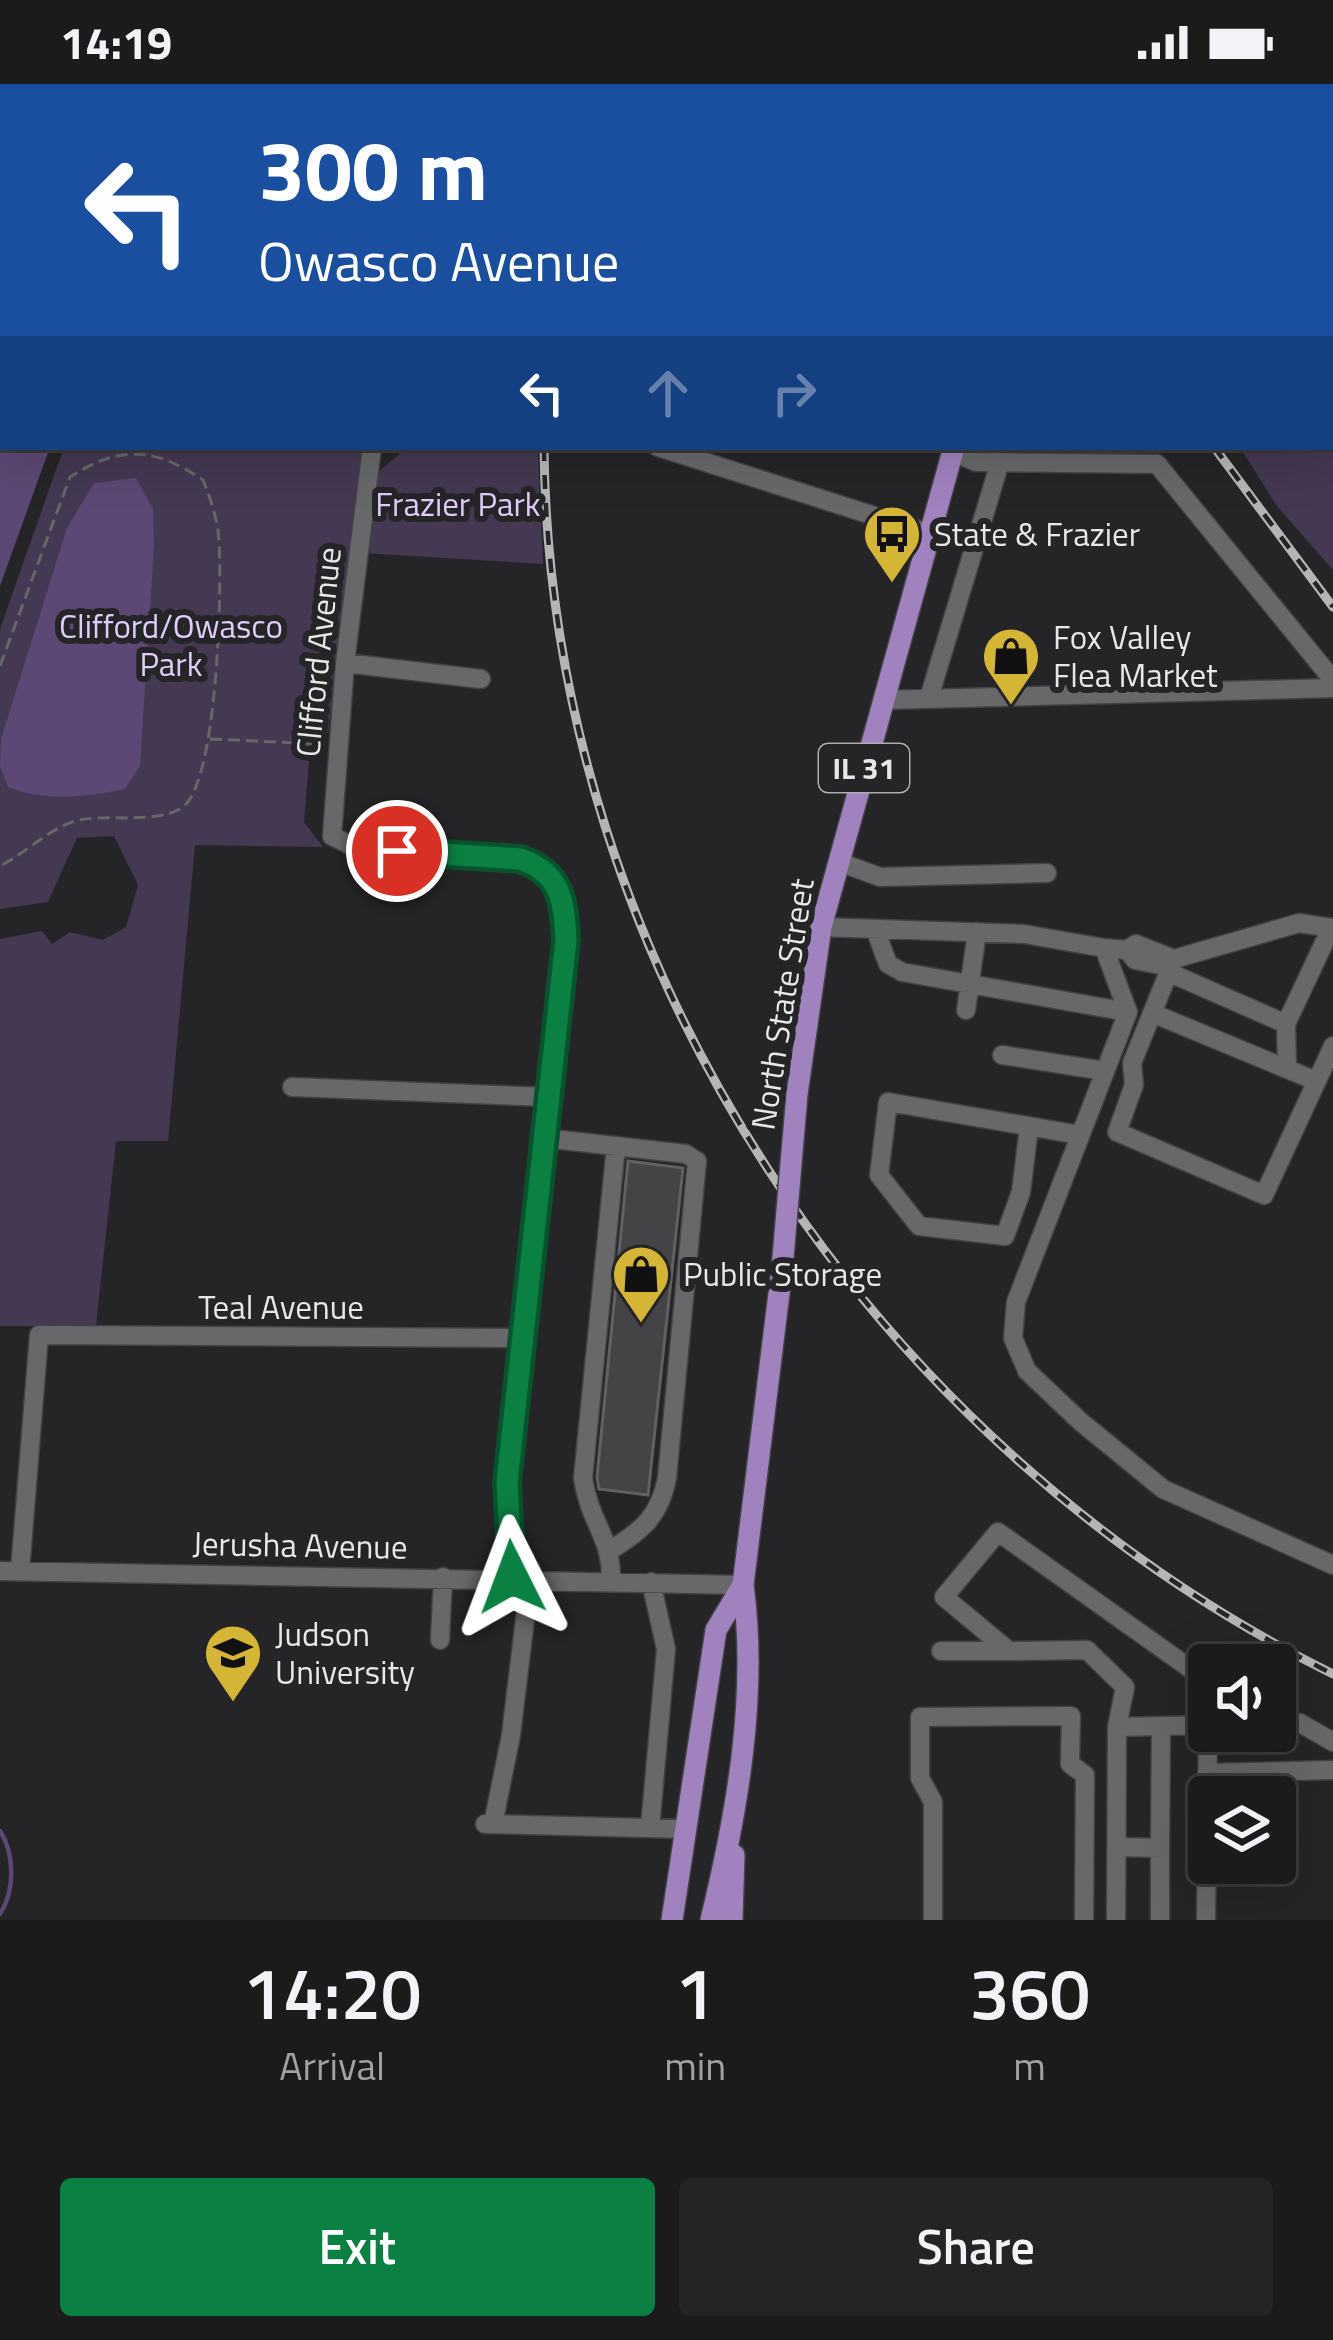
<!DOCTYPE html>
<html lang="en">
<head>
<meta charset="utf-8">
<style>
	body { margin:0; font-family:"Titillium Web",sans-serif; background:#252425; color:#f1f3f6; height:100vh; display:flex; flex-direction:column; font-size:45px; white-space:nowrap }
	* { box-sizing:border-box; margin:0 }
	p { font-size:39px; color:#a0a1a3 }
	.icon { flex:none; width:66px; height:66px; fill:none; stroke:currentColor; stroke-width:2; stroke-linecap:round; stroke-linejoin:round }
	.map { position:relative; height:1836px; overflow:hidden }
	.sheet { display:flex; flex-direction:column; background:#1c1b1c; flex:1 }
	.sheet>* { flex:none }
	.guide { position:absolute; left:0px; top:0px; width:1335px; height:366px; box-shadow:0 12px 48px #0002,0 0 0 3px #3a393b; background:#1a4fa0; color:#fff; overflow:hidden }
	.controls { position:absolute; left:1188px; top:1560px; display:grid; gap:24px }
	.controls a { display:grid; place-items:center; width:108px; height:108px; border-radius:12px; background:#1c1b1c; box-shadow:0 12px 48px #0002,0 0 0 3px #3a393b; font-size:60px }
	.pin { position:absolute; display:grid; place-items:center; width:102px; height:102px; color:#fff; margin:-51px; border:6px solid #fff; border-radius:50%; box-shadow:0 3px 12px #0007 }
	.me { position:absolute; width:132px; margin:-66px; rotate:357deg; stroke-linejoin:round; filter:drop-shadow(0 0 9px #0008) }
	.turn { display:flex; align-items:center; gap:42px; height:252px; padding:0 60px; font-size:54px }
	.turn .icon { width:156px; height:156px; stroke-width:2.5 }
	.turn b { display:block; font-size:84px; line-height:102px }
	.lanes { display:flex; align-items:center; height:114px; padding:0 60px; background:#0003; justify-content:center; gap:60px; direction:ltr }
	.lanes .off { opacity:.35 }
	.eta { display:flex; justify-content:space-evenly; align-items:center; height:204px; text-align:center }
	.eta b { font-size:72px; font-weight:600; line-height:84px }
	.primary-button { display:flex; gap:24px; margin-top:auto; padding:24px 60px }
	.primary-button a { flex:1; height:138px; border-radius:12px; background:#0b8043; color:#fff; font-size:48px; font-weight:600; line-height:138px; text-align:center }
	.primary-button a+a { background:#252425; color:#f1f3f6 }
	.status { display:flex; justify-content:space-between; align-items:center; height:84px; padding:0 60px; background:#1c1b1c; direction:ltr }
	.status svg { height:33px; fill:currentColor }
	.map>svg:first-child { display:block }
	.green { fill:#443852 }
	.water { fill:#5c4874 }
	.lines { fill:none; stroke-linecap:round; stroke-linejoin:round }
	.stream { stroke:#5c4874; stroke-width:4.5 }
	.building { fill:#444345; stroke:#616062; stroke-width:3 }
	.minor-casing { stroke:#424143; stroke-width:21 }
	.major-casing { stroke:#424143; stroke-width:24 }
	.path { stroke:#676768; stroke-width:3; stroke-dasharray:12 6; stroke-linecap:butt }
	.minor { stroke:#686769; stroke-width:18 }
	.major { stroke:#9f82be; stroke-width:21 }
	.rail-casing { stroke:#b5b5b6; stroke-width:9 }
	.rail { stroke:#252426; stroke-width:4.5; stroke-dasharray:14; stroke-linecap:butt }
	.major-bridge-casing { stroke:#424143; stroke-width:24; stroke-linecap:butt }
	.major-bridge { stroke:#9f82be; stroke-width:21 }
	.route-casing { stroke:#07532c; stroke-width:30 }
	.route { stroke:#0b8043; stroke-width:21 }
	.labels { text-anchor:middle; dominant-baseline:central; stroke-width:12; stroke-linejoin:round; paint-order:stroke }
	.shield { fill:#252426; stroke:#adacae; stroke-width:3 }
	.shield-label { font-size:30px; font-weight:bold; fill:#e7e7e8 }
	.park-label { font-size:33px; fill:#dfccf8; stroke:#252426 }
	.poi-label { font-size:33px; fill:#e7e7e8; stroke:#252426; text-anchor:start }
	.street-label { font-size:33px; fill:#e7e7e8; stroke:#252426 }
</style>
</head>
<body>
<div class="status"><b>14:19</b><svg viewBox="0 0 49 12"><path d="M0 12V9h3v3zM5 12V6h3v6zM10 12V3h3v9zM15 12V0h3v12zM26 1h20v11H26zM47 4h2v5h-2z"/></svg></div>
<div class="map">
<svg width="1333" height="1836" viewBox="0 0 1333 1836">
	<rect width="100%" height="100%" fill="#252426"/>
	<!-- green -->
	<path class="green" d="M1333,81V486L1276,421L1240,363H1332Z
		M64,363H363L328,649L311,653L304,738L323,763L195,761L168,1057H116L96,1242H0V855L42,847L52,860L70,848L103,856L126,843L138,801L114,752L77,754L48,818L0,825V545Z
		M407,364L538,369L543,480L364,469L373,392Z"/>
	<!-- water -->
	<path class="water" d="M0,0H238L3,3V363H50L0,502Z
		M136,394L153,425L154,462L140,682L125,705C86,713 46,718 8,703L0,682L1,655L67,444L94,399Z"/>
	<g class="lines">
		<!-- stream -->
		<path class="stream" d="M0,1747C15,1770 15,1807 0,1830"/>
	</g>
	<!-- building -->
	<path class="building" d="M628,1077L683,1084L648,1411L599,1405L597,1393Z"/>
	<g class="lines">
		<!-- minor casing -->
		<g class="minor-casing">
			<path id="minor" d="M775,0V3
				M1316,0V3
				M395,3V0
				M877,3L894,0
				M372,363L345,579L332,752L356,764L520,775L550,790L565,828L507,1398L512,1493
				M658,363L928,449
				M953,368L976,378L1157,380L1333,596
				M345,579L481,595
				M929,614L1000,378
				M883,616L1333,604
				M839,778L880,793L1047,789
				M821,843L1024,850L1104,864L1128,928L1016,1218L1013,1254L1027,1287L1081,1338L1163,1405L1333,1481
				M875,845L888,880L902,888L1128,928
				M1104,864L1127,866L1136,860L1174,875L1299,839L1333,844
				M1127,866L1135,876L1170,883
				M1174,875L1132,979L1134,1001L1117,1048L1264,1111L1333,962
				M1168,888L1286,940
				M966,926L977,848
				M1152,929L1316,997
				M1002,971L1105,987
				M1287,985L1286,940L1331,844
				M292,1003L549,1013
				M1029,1043L1021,1108L1005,1152L919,1142L879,1091L888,1018L1080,1051
				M544,1054L686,1070L697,1077L667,1394C660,1431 643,1446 612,1465
				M0,1487L743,1501
				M20,1487L39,1251L522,1254
				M611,1497C612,1452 589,1438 583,1394L616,1062
				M440,1556L443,1493
				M941,1567H1009L944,1513L998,1448L1209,1598
				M1009,1567L1087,1566L1125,1603L1117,1643
				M1275,1640L1300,1639L1333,1658
				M1207,1689L1333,1686
				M485,1740L687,1745
				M493,1740L511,1651L530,1494
				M650,1744L666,1565L651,1498
				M1117,1763L1160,1764V1836
				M1160,1764L1161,1642
				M933,1836V1718L920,1694V1633L1071,1632L1070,1680L1085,1691L1084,1836
				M1116,1836L1117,1643L1209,1641
				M1206,1836L1208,1641"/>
		</g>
		<!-- major casing -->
		<g class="major-casing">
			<path id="major" d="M952,0L953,3
				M797,1010L821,843L954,363
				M672,1836L716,1546L743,1501
				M711,1836C737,1729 758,1611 743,1501L782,1185
				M732,1836L734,1771"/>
		</g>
		<!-- path -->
		<path class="path" d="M0,582L70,393C120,361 154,363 203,396C211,416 218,436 219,458C222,503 218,706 180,725C151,740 110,730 79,736C52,742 26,769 0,782
			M210,655L321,660"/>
		<!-- minor -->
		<use href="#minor" class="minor"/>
		<!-- major -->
		<use href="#major" class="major"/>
		<!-- rail casing -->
		<g class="rail-casing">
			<path id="rail" d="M1017,0L1018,3
				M581,3V0
				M544,363C549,881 874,1363 1333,1590
				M1214,363L1333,523"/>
		</g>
		<!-- rail -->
		<use href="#rail" class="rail"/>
		<!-- major-bridge casing -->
		<g class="major-bridge-casing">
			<path id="major-bridge" d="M782,1185L797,1010"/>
		</g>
		<!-- major-bridge -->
		<use href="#major-bridge" class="major-bridge"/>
	</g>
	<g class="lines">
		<!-- route casing -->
		<g class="route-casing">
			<path id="route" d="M397,767L520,775C561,789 564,816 566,856L507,1398L512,1493"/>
		</g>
		<!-- route -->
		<use href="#route" class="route"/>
	</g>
	<!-- icons -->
	<defs>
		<g id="bus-pin" transform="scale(3)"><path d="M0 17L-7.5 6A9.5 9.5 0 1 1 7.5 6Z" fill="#d5b535" stroke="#252426"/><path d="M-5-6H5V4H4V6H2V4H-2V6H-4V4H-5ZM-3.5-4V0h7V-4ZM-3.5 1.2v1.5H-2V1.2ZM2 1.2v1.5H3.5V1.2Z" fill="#111"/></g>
		<g id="shop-pin" transform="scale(3)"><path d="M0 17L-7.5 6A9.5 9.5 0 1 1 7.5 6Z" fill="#d5b535" stroke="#252426"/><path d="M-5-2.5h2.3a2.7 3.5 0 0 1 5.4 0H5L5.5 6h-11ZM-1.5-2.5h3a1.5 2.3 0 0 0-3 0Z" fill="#111"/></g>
		<g id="university-pin" transform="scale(3)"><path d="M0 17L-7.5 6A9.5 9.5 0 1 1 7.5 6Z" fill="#d5b535" stroke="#252426"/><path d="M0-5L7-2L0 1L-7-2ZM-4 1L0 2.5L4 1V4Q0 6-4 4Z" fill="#111"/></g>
	</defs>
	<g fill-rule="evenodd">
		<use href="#bus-pin" x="892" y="450"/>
		<use href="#shop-pin" x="1011" y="572"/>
		<use href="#shop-pin" x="641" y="1190"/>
		<use href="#university-pin" x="233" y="1569"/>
	</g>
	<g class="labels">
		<!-- shield labels -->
		<rect class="shield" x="819" y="660" width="90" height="48" rx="9"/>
		<g class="shield-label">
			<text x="864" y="684">IL 31</text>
		</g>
		<!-- park labels -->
		<g class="park-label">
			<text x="458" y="420">Frazier Park</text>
			<text x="171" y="542">Clifford/Owasco<tspan x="171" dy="38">Park</tspan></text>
		</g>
		<!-- poi labels -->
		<g class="poi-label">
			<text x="934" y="450">State &amp; Frazier</text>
			<text x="1053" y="553">Fox Valley<tspan x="1053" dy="38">Flea Market</tspan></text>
			<text x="683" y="1190">Public Storage</text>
			<text x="275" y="1550">Judson<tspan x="275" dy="38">University</tspan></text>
		</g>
		<!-- street labels -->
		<g class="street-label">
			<text transform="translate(318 568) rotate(-84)">Clifford Avenue</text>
			<text transform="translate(782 920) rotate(-81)">North State Street</text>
			<text x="281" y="1223">Teal Avenue</text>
			<text transform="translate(300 1461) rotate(1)">Jerusha Avenue</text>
		</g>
	</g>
</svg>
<div class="controls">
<a><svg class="icon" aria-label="sound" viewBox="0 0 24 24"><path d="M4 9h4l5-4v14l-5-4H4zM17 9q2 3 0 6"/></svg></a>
<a><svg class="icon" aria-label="layers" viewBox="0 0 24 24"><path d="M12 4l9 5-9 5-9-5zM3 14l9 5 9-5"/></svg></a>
</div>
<div class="pin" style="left:397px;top:767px;background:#d93025"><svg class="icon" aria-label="arrive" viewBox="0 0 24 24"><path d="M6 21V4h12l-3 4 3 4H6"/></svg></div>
<svg class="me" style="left:512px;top:1493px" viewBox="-20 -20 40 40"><path d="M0-17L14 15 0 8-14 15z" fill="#0b8043" stroke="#fff" stroke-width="4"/></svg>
<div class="guide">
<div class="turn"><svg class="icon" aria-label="left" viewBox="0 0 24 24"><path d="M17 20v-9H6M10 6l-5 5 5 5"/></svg><div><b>300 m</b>Owasco Avenue</div></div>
<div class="lanes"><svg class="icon" aria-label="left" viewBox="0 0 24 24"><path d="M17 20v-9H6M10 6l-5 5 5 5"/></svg><svg class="icon off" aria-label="ahead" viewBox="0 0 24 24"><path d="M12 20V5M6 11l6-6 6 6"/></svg><svg class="icon off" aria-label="right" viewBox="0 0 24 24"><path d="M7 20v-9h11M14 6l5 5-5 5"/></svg></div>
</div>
</div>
<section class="sheet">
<div class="eta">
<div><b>14:20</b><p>Arrival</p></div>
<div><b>1</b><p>min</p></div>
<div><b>360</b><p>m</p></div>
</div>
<div class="primary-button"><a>Exit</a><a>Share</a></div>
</section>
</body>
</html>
